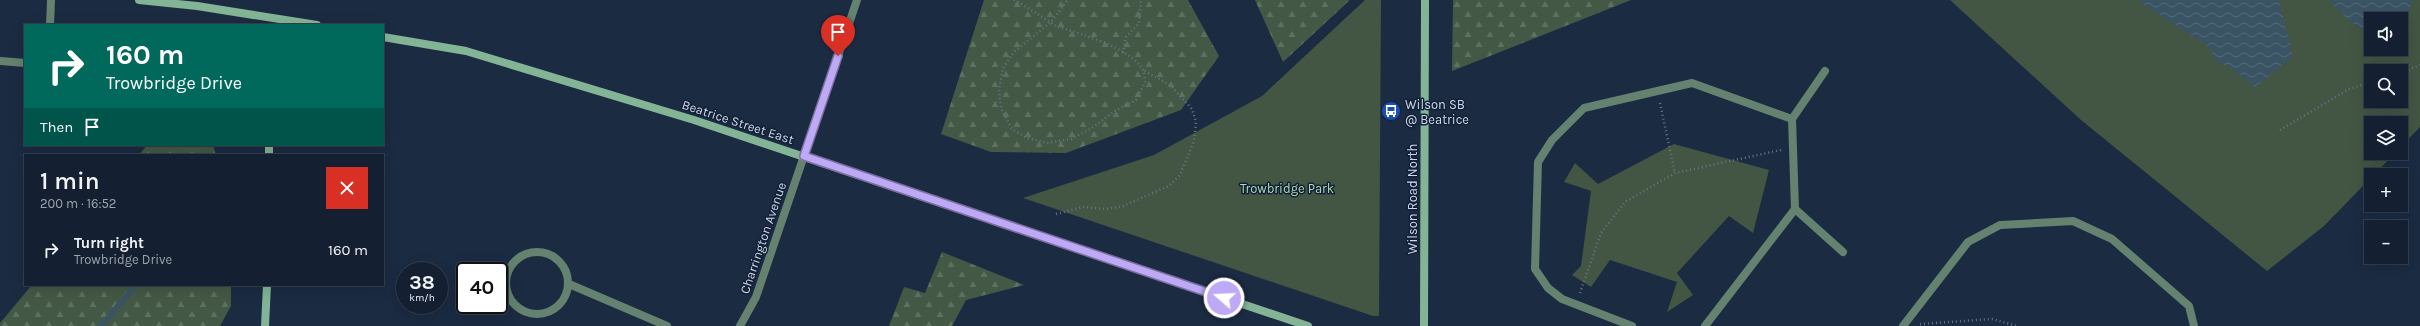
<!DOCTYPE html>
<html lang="en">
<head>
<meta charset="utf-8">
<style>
	body { margin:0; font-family:Karla,sans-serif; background:#212d3e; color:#f1f3f6; height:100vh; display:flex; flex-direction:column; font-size:15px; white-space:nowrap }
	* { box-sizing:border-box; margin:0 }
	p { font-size:13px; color:#9da3ac }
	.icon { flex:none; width:22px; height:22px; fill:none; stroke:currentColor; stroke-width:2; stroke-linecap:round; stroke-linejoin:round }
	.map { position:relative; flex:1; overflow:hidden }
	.sheet { position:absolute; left:24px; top:154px; width:360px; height:132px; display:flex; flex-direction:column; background:#142032; border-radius:0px; box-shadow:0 4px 16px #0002,0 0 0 1px #333e4d }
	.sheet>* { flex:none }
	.banner { position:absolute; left:24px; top:24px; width:360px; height:122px; border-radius:0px; box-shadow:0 4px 16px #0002,0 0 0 1px #333e4d; background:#00695c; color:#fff; overflow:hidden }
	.fabs { position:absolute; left:2364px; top:12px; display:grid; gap:8px }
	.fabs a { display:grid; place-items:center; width:44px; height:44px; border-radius:0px; background:#142032; box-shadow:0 4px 16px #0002,0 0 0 1px #333e4d; font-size:20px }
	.speed { position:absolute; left:396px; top:262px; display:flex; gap:8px; font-size:20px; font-weight:700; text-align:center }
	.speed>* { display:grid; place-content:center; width:52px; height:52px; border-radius:50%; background:#142032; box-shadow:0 4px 16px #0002,0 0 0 1px #333e4d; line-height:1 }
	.speed small { font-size:10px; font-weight:400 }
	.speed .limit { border:2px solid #111; border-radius:6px; background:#fff; color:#111 }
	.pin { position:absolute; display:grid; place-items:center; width:34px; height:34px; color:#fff; margin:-41px -17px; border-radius:50% 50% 50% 0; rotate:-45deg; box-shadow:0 0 4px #0007 }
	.pin .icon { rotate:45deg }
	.me { position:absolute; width:44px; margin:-22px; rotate:289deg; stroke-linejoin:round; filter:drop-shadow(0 0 3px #0008) }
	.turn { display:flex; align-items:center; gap:14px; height:84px; padding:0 16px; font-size:18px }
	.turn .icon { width:52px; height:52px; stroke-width:2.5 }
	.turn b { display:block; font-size:28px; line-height:34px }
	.then { display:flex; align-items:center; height:38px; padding:0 16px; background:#0003; gap:8px; font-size:15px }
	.round { display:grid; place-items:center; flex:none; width:42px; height:42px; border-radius:0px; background:#212d3e }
	.headline { display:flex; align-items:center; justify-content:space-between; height:68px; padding:0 16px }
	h1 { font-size:24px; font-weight:600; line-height:30px }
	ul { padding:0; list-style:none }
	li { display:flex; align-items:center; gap:12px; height:56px; padding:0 16px }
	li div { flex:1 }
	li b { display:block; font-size:15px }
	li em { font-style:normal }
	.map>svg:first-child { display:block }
	.forest { fill:url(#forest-firs) }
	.park { fill:#435543; fill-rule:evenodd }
	.water { fill:url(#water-waves) }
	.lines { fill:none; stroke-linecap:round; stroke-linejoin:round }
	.stream { stroke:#3a5464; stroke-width:5.5 }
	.path { stroke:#677588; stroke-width:2.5; stroke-dasharray:1 3; stroke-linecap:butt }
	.lane { stroke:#64826f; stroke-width:8 }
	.street { stroke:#64826f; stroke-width:8 }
	.secondary { stroke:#83b496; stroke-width:8 }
	.route-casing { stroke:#7b6e9f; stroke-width:10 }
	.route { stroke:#bda9f5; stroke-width:7 }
	.labels { text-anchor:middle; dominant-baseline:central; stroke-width:3; stroke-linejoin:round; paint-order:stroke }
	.poi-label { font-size:13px; fill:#cdd8e7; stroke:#122138; text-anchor:start }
	.street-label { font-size:13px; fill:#cdd8e7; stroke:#122138 }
	.park-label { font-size:13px; fill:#b0d9b0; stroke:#122138 }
</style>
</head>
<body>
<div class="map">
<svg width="2420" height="326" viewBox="0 0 2420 326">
	<defs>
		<pattern id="forest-firs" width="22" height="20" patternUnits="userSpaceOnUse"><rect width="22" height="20" fill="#445945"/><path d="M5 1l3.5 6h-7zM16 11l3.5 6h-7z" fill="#5e7060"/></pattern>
		<pattern id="water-waves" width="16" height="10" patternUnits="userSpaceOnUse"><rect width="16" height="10" fill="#3a5464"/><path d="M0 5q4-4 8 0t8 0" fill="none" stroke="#556c7a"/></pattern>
	</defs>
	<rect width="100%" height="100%" fill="#1b2b42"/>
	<!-- forest -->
	<path class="forest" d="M984,0H1188L1219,56L1181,110L1066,153L991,152L941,134Z
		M1255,0H1350L1283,62Z
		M1453,0H1631L1452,71Z
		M147,145H213L216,155H139Z
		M942,252L1024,285L966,300L952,326H889L904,287L925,293Z
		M32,285H231V306L220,326H0V323Z"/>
	<!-- park -->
	<path class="park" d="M1365,0H1381L1379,316H1373L1023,198L1154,155L1262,96Z
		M1950,0H2420V127L2401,147V123H2371V153H2395L2324,226L2267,271L2081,120ZM2371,19H2401V49H2371ZM2371,71H2401V101H2371Z
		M1674,144L1769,170L1753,233L1729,216L1677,273L1693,295L1667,312L1677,282L1610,260L1591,287L1572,275L1581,266L1591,191L1564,182L1575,163L1598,184Z"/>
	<!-- water -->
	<path class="water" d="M2137,0H2279L2293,57L2255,87L2230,67L2216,61L2209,47Z
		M2329,0H2413L2401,26V19H2371V36L2349,20Z"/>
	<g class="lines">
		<!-- stream -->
		<path class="stream" d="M101,326L136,285"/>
		<!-- path -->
		<path class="path" d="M1014,0C1029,8 1042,17 1056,26C1077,33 1132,48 1143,70C1144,73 1145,78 1145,82L1136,100L1115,111L1092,128L1071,139L1047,143L1027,138L1012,129L1001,108L999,90L1003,68L1014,52L1050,23L1068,0
			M1123,53L1126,37L1139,23L1141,0
			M2401,73L2420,65
			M1660,103L1675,173
			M2280,130L2349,89L2371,82
			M1056,214L1083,207L1106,209L1123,206L1169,186L1180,175L1194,141L1196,122L1192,109L1170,85L1143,70
			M1580,293L1601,233L1625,202L1675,173L1781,150
			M1920,324L1992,319L2017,326"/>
		<!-- lane -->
		<path class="lane" d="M50,25L51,0
			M1,61L25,63
			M1792,119L1825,71
			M1795,209L1843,252
			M1632,326L1562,299L1548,288L1535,269L1538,162L1552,140L1584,108L1692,83L1792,119
			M1705,326L1795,209L1792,119
			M1903,326L1968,242L2000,225L2073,221L2112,239L2189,306L2194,326"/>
		<!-- street -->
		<path class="street" d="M506 283a31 31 0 1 1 62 0a31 31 0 1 1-62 0Z
			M569,284L667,326
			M740,326L756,297L857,0"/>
		<!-- secondary -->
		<path class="secondary" d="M139,0L197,6L317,25
			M383,37L466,51L694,120L1308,326
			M269,155V145
			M265,326L267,285
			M1424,326L1425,0"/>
	</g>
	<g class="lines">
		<!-- route casing -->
		<g class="route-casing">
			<path id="route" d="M838,56L804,156L1224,298"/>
		</g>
		<!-- route -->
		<use href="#route" class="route"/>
	</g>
	<!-- icons -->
	<defs>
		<g id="bus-disc" transform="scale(1)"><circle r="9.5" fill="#1a4fb4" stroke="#122138"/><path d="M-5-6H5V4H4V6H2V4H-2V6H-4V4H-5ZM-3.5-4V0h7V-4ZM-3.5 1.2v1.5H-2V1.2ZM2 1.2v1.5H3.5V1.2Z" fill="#fff"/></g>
	</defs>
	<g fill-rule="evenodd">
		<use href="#bus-disc" x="1391" y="111"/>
	</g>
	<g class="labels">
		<!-- poi labels -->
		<g class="poi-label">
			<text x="1405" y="104">Wilson SB<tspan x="1405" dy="15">@ Beatrice</tspan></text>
		</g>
		<!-- street labels -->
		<g class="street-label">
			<text transform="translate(738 122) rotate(18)">Beatrice Street East</text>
			<text transform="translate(1412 199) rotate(-90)">Wilson Road North</text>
			<text transform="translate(763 238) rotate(-71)">Charrington Avenue</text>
		</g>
		<!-- park labels -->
		<g class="park-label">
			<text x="1287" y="188">Trowbridge Park</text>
		</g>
	</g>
</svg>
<div class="fabs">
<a><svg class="icon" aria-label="sound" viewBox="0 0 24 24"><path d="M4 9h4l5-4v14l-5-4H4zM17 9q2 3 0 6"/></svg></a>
<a><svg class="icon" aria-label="search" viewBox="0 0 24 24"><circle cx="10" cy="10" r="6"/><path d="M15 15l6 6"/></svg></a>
<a><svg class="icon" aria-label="layers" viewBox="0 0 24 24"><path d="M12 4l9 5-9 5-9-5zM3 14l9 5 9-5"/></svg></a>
<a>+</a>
<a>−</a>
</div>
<div class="speed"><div>38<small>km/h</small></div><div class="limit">40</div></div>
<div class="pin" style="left:838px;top:56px;background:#d93025"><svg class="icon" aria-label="arrive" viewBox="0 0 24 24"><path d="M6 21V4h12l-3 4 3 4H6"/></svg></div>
<svg class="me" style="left:1224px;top:298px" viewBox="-20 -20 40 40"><circle r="17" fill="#bda9f5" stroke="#fff" stroke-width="3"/><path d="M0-11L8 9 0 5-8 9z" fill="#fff"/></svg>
<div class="banner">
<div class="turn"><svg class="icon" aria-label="right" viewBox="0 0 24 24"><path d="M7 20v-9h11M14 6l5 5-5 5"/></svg><div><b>160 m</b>Trowbridge Drive</div></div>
<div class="then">Then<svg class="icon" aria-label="arrive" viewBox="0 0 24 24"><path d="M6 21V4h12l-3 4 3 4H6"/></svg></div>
</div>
<section class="sheet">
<div class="headline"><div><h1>1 min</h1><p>200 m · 16:52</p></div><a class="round" style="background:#d93025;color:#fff"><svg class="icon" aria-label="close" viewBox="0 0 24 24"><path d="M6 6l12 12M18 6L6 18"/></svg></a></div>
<ul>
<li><svg class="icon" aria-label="right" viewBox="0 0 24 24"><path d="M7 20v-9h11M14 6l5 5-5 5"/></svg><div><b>Turn right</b><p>Trowbridge Drive</p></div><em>160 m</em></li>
</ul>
</section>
</div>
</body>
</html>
